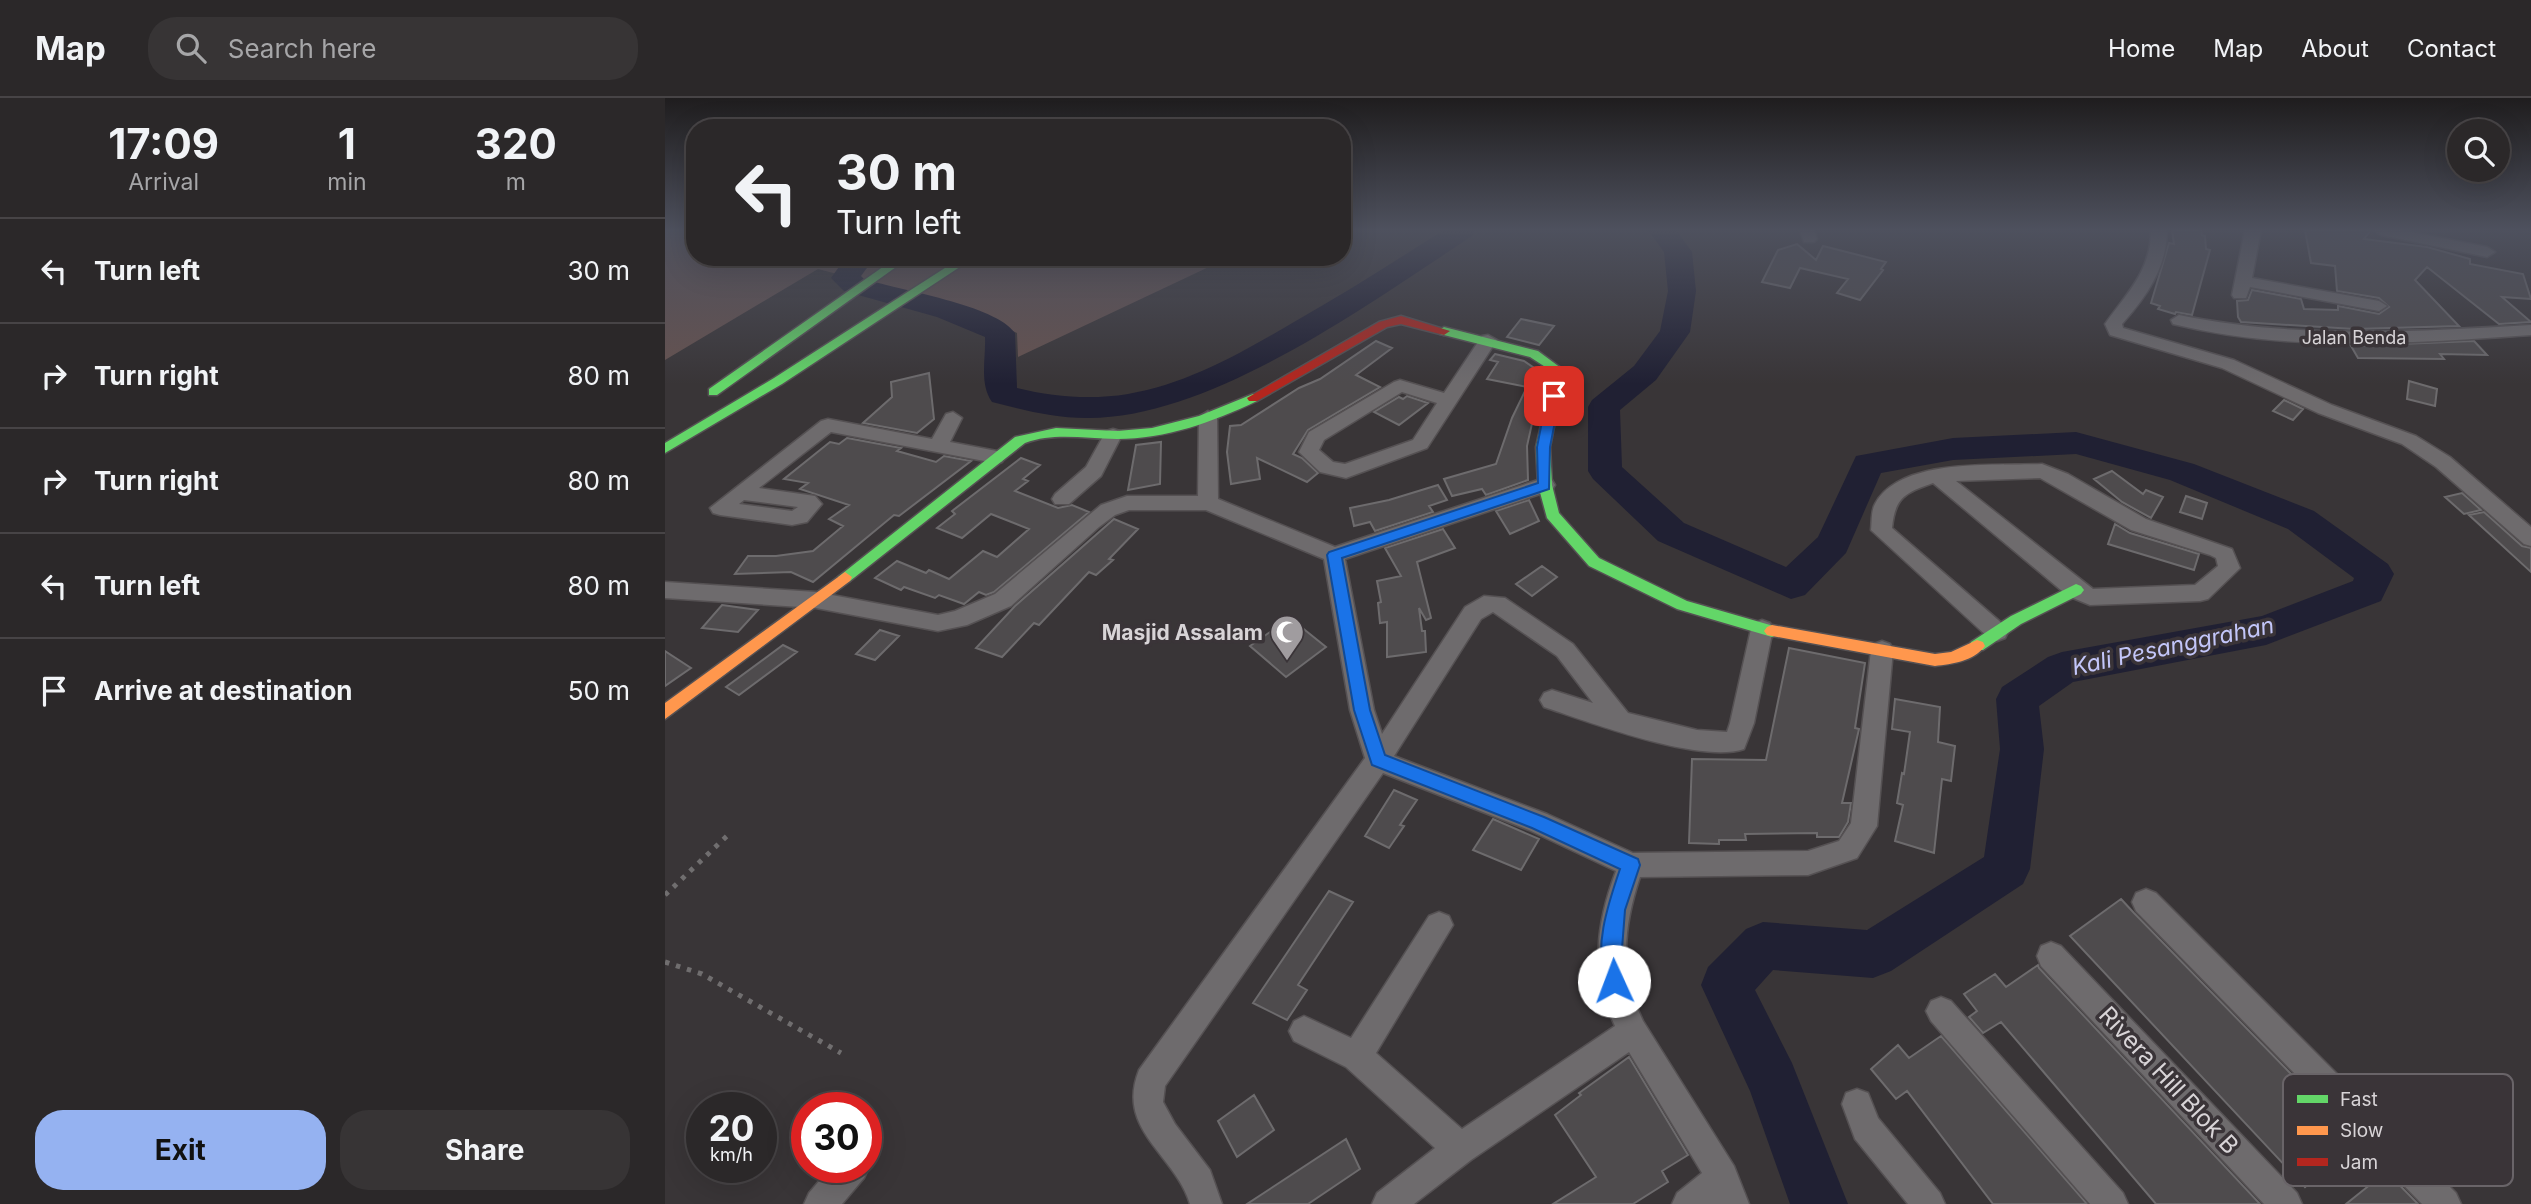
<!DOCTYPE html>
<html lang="en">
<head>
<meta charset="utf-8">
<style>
	body { margin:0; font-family:Inter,sans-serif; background:#373435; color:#f1f3f6; height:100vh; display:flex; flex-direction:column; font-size:26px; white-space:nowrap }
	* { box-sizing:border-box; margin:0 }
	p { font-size:23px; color:#a6a6a8 }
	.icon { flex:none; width:38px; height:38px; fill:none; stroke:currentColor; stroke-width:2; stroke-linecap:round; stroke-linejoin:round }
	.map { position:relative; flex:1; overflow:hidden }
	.side { display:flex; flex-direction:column; background:#2b2829; width:665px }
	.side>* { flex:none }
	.hud { position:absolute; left:21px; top:21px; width:665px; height:147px; border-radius:28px; box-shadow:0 7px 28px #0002,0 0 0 2px #474446; background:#2b2829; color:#f1f3f6; overflow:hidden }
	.controls { position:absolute; left:1782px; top:21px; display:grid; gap:14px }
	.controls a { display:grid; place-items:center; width:63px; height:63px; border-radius:50%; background:#2b2829; box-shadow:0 7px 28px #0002,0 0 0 2px #474446; font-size:35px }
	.speed { position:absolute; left:21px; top:994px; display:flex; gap:14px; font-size:35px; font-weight:700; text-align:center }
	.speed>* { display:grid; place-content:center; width:91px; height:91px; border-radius:50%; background:#2b2829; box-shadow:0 7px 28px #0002,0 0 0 2px #474446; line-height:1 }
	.speed small { font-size:18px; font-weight:400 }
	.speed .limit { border:10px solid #d22; background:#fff; color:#111 }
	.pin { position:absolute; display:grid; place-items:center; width:60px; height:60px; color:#fff; margin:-30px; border-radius:14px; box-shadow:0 4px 10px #0006 }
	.me { position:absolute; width:77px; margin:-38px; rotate:358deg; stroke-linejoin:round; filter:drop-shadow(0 0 5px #0008) }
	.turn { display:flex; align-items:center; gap:24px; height:147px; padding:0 35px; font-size:32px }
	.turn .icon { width:91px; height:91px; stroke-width:2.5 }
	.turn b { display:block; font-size:49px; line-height:60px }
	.eta { display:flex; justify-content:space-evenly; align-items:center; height:119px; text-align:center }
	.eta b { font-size:42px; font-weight:700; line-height:49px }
	.primary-button { display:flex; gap:14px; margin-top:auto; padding:14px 35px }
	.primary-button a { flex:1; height:80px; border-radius:28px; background:#95b2f1; color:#111; font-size:28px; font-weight:700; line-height:80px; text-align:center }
	.primary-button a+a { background:#373435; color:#f1f3f6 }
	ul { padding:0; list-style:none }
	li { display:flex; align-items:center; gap:21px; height:105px; padding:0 35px; border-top:2px solid #474446 }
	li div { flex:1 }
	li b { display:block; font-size:26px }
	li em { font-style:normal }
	header { display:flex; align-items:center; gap:42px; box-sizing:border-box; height:98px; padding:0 35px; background:#2b2829; border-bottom:2px solid #474446 }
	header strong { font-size:33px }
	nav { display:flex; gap:38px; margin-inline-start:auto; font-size:24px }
	.search { width:490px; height:63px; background:#373435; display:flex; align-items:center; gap:18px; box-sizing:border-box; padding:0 24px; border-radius:28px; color:#a6a6a8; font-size:26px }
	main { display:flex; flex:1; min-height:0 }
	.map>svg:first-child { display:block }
	.green { fill:#66524f }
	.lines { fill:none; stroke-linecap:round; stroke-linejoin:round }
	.river { fill:#202033; fill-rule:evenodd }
	.building { fill:#4e4b4d; stroke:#6d6b6d; stroke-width:2 }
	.street-casing { stroke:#555153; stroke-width:3 }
	.fast-casing { stroke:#555153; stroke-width:3 }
	.slow-casing { stroke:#555153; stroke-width:3 }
	.jam-casing { stroke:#555153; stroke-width:3 }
	.path { stroke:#706e6f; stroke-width:5; stroke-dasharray:4.5 7; stroke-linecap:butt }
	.street { fill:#6e6b6d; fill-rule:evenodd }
	.fast { fill:#63d668; fill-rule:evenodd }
	.slow { fill:#ff974d; fill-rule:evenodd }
	.jam { fill:#b3261e; fill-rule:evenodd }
	.route { fill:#1a73e8; stroke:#114b97; stroke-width:2 }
	.labels { text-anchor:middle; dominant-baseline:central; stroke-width:7; stroke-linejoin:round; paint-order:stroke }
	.far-street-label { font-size:18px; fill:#d8d4d7; stroke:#3a3438 }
	.poi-label { font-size:21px; font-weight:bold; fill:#d8d4d7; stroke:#3a3438; text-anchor:end }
	.water-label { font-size:23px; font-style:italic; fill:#c3c6f9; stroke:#3a3438 }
	.near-street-label { font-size:24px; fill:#d8d4d7; stroke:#3a3438 }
	.key { fill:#3a3438; stroke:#696468; stroke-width:2 }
	.key-label { font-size:19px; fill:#d8d4d7 }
</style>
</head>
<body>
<header>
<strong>Map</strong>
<div class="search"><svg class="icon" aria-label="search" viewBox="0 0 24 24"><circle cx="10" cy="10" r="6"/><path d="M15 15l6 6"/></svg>Search here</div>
<nav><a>Home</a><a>Map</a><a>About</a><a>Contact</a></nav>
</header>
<main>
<section class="side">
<div class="eta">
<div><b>17:09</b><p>Arrival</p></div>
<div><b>1</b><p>min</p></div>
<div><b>320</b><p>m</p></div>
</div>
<ul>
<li><svg class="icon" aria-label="left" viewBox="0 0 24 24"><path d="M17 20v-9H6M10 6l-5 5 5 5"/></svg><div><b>Turn left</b></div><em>30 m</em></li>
<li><svg class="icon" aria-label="right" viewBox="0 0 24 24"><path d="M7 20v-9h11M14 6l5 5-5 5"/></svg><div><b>Turn right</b></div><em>80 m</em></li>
<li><svg class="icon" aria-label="right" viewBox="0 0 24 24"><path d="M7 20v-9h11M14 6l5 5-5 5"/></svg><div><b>Turn right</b></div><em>80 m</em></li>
<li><svg class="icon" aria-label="left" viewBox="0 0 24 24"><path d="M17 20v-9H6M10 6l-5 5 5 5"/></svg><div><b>Turn left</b></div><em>80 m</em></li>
<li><svg class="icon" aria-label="arrive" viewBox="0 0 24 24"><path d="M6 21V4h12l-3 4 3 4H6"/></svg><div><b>Arrive at destination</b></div><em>50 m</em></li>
</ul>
<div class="primary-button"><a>Exit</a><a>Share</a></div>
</section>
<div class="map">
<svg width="1866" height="1106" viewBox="0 0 1866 1106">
	<rect width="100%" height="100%" fill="#393537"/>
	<!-- green -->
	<path class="green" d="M0,132H30V159H565L353,259L352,235L301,210L153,171L0,262Z"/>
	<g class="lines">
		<!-- river -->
		<path class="river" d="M779,132H811L807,138C705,205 545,322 421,320C388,320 358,312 327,304C314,285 321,261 320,239L272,219L179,193L166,180L181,159H210L196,178L199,181C234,192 331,207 350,235L352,290C389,299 426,302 463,296C523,286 578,254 629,224C680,195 730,163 779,132Z
			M983,132H1011L1027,154L1031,193L1025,234L991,282L955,312L957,369L1019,425L1121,469L1153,439L1191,358L1288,340L1411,334L1529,366L1649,413L1723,466L1729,476L1716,503L1601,547L1408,584L1374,608L1379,651L1365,771L1358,786L1226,873L1208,880L1108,872L1090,892L1127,965L1183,1106H1125L1085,993L1036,887L1043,869L1081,831L1098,824L1202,832L1319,759L1335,651L1331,601L1337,589L1383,559L1397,554L1597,518L1688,483L1689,480L1623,431L1505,382L1411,356L1288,362L1216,375L1181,455L1140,497L1126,501L993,443L928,381L923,373V309L927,302L969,268L995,233L1003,193L999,154Z"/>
	</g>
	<!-- building -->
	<path class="building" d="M1507,132H1536L1537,137L1540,138L1541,151L1545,152L1527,217L1511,214L1510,216L1493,211L1495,208L1486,205L1504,145L1509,146Z
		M1640,132H1706L1699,141L1762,149L1805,161V166L1858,176L1866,201L1837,199L1866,224L1834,226L1762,169L1750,182L1794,228L1689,231L1576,224L1573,219L1572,203L1583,202L1587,192L1636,201L1639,211L1673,212V208L1714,216L1724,209L1714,200L1672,193L1670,168L1646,165Z
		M1132,146L1151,162L1158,148L1221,164L1216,171L1218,172L1195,202L1172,195L1183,181L1135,170L1125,190L1097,184L1113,152Z
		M856,221L889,228L874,247L842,239Z
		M711,243L727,250L691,277L715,289L643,332L628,356L637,360L653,375L642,384L592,360L595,381L566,386L562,354L565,328L576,327L634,290L655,281Z
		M1809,243L1822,257L1775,256L1779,261L1693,260L1686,248Z
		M830,256L859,263L878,276L862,348L863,382L821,397L817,391L787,398L779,381L831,366L847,320L862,289L822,281L833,264L825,262Z
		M264,275L269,321L252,335L198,325L227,299L226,284Z
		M1744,283L1772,291L1770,308L1742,301Z
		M742,298L763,305L734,327L709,314L734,299L738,301Z
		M1619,302L1638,311L1628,322L1608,313Z
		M182,340L236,350L232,353L271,364L279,358L306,363L234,418L229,417L148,484L126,474L70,476L83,458H111L148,453L178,428L164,421L184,407L135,391L143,385L119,381L165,344L174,346Z
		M496,344L495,386L463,392L471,347Z
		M356,360L375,367L358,381L363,383L350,393L393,410L407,407L424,414L329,494L321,497L314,494L299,506L274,497L270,500L239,489L236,492L210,480L232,463L261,475L264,472L284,481L318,453L332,459L364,431L326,416L297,440L272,430L290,416L287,413Z
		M1447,373L1478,396L1481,392L1498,399L1486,420L1457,404L1429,381Z
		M773,387L782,402L764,408L768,414L710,433L705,424L689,428L685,410L724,402Z
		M1797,395L1816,412L1799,416L1780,399Z
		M1521,398L1542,405L1537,421L1515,414Z
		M864,402L874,423L845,436L831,413Z
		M1819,414L1857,448L1866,450V474L1804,417Z
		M449,421L473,431L444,461L448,462L431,477L424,474L374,527L369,525L337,559L311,550L350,508Z
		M1450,426L1465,435L1534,456L1529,472L1443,446Z
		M778,431L790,450L752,464L766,520L761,522L754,510L757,533H760L761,554L722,559V524L715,525L713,505L716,504L712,483L736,478L720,450Z
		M877,468L892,479L867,498L851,486Z
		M57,507L93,512L73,534L37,530Z
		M625,520L661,549L621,579L585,548Z
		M215,532L234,538L210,562L191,556Z
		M118,547L132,554L74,597L61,589Z
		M1124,550L1200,565L1190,630L1194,631L1177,705H1186L1183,724L1174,739H1152V735L1080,736L1081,742H1054V746L1024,745L1027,661L1101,662Z
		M0,553L26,570L0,588Z
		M1230,601L1275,609L1273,644L1290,648L1286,683L1277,681L1269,755L1230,743L1238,707L1232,705L1237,675L1239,676L1245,634L1227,631Z
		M729,692L752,702L735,727L739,728L724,750L700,738Z
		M828,721L874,741L856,772L808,752Z
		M664,793L688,804L633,887L642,892L622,922L588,905Z
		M1456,801L1469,815L1753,1106H1681L1706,1086L1677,1056L1640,1089L1405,838Z
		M1373,867L1374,870L1595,1106H1491L1336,924L1318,935L1304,919L1312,913L1299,896L1330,876L1341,889Z
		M1276,938L1422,1106H1328L1242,993L1231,1001L1206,971L1233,947L1244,960Z
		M964,959L1023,1057L997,1073L1003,1084L968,1106H888L931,1079L890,1017L916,997L914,995Z
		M589,997L609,1032L572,1059L553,1023Z
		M681,1041L695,1071L643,1106H582Z"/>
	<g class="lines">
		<!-- street casing -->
		<g class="street-casing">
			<path id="street" d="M1135,132H1149L1152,141L1149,144H1139Z
				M1486,132H1502C1502,170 1481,199 1457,226L1458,230L1569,262L1667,307L1751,338L1785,359L1866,429V448L1859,446L1771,369L1737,346L1653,315L1557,270L1445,237L1440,226C1462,195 1486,173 1486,132Z
				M1580,132H1596L1587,180L1714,203L1722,208L1714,213L1585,189L1581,200H1569L1567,197Z
				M1708,132H1736L1822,149L1830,154L1822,159L1716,137Z
				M1514,217C1631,241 1747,234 1866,227V237C1746,245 1626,255 1508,226L1506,222Z
				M823,237L832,242L762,350L681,380L655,374L634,354L644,334L729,284L735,282L779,295L817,238ZM737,294L772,305L748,342L680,366L668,364L654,352L659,342Z
				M543,313L552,319L553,401L670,449L873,382H887L890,387L887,392L680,461L709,612L717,636L800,509L819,498L840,500L908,546L963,615L1032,632L1062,634L1065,625L1086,531L1089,525L1097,522L1105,525L1108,531L1089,625L1079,651C1035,666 924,624 879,609L875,602L879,595L887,592L928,605L892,558L828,514L816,521L729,658L882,716L968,755L1143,753L1174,743L1186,725L1206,552L1209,546L1217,543L1225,546L1228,552L1212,728L1192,760L1143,777L975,779C958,830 954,873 978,923L1069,1068L1084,1106H1007L1012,1095L1037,1075L964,954L806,1062L749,1106H707L712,1095L770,1050L681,969L629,943L624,933L629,923L639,918L686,940L764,818L774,814L784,818L788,827L711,955L797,1031L950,928C925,874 931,826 951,773L864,732L718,675L500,988L498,1004L510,1026L545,1072L557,1106H525C510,1056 450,1032 474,972L700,660L685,612L659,461L541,412H464L450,417L434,429L346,508L302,527L273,533L151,510L0,500V484L151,494L273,517L290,513L330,496L436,407L462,398H533L534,319Z
				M288,314L297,320L285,344L337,354L340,359L337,364L330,365L166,334L94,390L150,398L157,406L142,424L127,427L55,417L48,415L45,410L156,323L163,321L267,341L281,316ZM79,402L133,409L127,413L74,406Z
				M448,331L455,333L457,337L436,378L404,406H390L387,401L390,396L421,369L441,333Z
				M1377,366L1403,376L1481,421L1567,451L1575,470L1543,501L1535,503L1425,507L1403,498L1268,385C1240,395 1230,399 1227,430L1340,528L1343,534L1340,540L1332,543L1324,540L1206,432C1207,424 1206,413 1210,406C1235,359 1331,368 1377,366ZM1375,380L1466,432L1545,457L1551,460L1553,468L1530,487L1428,491L1291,383Z
				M1481,791L1491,795L1791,1095L1796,1106H1757L1471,813L1467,804L1471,795Z
				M1386,844L1396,848L1632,1095L1637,1106H1599L1376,868L1372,858L1376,848Z
				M1276,899L1286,903L1458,1095L1463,1106H1425L1266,923L1261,913L1266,903Z
				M1192,991L1203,995L1213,1020L1275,1095L1280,1106H1243L1190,1041L1177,1006L1181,995Z
				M201,1063L204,1069L199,1080L177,1106H139L144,1095L166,1069H201Z"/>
		</g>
		<!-- fast casing -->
		<g class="fast-casing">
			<path id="fast" d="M232,159H245L52,297H44V291Z
				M297,159H310L117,286L0,355V345L109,280Z
				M779,229L873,253L900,273L885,349L887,387L894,415L934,460L1022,503L1112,529L1115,533L1112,537L1107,539L1012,511L924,468L882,420L873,387L871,349L888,274L865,259L775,236L773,233Z
				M588,296L592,297V303C548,324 501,341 452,341C420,341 390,334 360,345L185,483L180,484L173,479L350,339L391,330L452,333L487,330L534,318Z
				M1411,486L1416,488L1419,492L1416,496L1356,526L1318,552H1306L1304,548L1306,544L1346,518Z"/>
		</g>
		<!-- slow casing -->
		<g class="slow-casing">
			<path id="slow" d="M180,474L187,479L185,483L0,621V605Z
				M1107,527L1270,556L1286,554L1312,542L1318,544L1320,548C1309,563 1287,566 1270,568L1102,537L1099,533L1102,529Z"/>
		</g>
		<!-- jam casing -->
		<g class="jam-casing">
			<path id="jam" d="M736,218L785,233L779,237L736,226L722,229L592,303H584L582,300L714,224Z"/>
		</g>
		<!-- path -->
		<path class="path" d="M0,797L63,737
			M0,864L37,876L176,955"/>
		<!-- street -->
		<use href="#street" class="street"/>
		<!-- fast -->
		<use href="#fast" class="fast"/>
		<!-- slow -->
		<use href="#slow" class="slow"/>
		<!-- jam -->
		<use href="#jam" class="jam"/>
	</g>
	<!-- sky -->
	<linearGradient id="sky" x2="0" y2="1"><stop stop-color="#1f1d1e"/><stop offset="0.46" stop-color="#4e515e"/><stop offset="1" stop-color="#4e515e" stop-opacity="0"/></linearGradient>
	<rect width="1866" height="286" fill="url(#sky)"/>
	<!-- route -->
	<path class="route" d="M889,294L895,298L885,349L884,391L677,460L705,612L720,657L879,719L973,761L975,767L960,812L956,864L959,883L956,889L949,892L942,889C927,853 943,806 955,771L867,730L707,667L689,612L662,457L664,454L873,385L872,349L882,298Z"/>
	<!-- icons -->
	<defs>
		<g id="mosque-pin" transform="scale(1.75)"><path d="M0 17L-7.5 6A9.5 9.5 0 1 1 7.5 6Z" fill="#a09c9f" stroke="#3a3438"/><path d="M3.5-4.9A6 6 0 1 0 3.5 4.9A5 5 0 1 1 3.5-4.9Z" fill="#fff"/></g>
	</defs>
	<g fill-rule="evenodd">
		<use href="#mosque-pin" x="622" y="534"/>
	</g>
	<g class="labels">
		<!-- far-street labels -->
		<g class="far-street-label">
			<text x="1689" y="239">Jalan Benda</text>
		</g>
		<!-- poi labels -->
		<g class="poi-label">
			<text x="598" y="534">Masjid Assalam</text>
		</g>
		<!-- water labels -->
		<g class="water-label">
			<text transform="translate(1508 548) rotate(-12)">Kali Pesanggrahan</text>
		</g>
		<!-- near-street labels -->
		<g class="near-street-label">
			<text transform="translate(1504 982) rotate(47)">Rivera Hill Blok B</text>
		</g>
	</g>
	<!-- legend -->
	<rect x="1618" y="976" width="230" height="112" rx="10" class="key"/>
	<rect x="1632" y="997" width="31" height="8" fill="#63d668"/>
	<rect x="1632" y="1028" width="31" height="9" fill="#ff974d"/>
	<rect x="1632" y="1060" width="31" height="8" fill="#b3261e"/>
	<g class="key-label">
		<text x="1675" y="1008">Fast</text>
		<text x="1675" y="1039">Slow</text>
		<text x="1675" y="1071">Jam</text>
	</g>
</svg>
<div class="controls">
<a><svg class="icon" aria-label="search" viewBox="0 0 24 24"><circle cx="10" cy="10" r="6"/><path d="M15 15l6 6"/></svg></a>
</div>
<div class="speed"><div>20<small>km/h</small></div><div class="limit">30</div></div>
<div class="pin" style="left:889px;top:298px;background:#d93025"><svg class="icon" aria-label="arrive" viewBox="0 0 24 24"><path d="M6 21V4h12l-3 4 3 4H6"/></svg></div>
<svg class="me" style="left:949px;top:883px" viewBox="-20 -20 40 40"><circle r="19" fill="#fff"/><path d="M0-13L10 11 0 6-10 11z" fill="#1a73e8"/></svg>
<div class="hud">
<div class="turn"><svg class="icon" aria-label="left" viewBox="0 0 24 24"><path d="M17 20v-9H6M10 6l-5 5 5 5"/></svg><div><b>30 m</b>Turn left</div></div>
</div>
</div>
</main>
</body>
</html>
